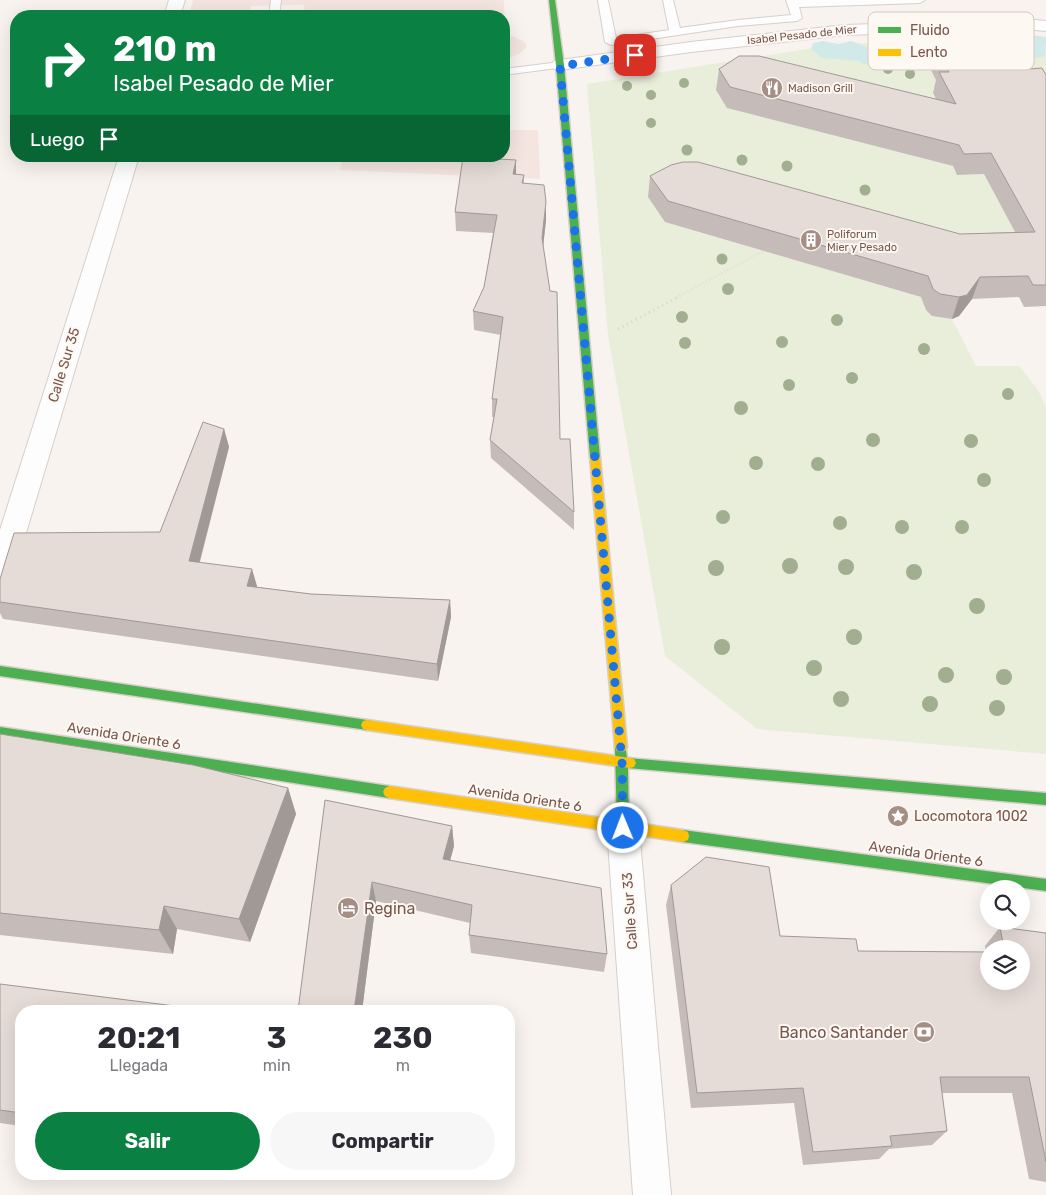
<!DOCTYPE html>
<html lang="es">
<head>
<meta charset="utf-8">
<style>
	body { margin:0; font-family:Rubik,sans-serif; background:#f7f7f7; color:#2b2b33; height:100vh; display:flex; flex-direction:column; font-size:19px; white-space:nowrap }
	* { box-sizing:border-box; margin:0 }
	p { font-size:16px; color:#7c7c81 }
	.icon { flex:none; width:28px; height:28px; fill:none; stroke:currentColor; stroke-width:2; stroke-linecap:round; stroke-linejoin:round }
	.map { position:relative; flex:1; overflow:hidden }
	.sheet { position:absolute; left:15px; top:1005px; width:500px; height:175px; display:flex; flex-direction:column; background:#fff; border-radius:20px; box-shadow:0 5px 20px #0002 }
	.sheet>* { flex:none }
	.guide { position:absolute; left:10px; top:10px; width:500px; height:152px; border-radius:20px; box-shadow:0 5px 20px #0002; background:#0b8043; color:#fff; overflow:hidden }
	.controls { position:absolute; left:980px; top:880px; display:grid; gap:10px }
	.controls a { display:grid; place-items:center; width:50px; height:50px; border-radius:50%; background:#fff; box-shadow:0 5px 20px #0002; font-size:25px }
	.pin { position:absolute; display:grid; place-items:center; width:42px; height:42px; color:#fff; margin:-21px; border-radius:10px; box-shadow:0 2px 8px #0006 }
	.me { position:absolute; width:55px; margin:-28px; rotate:359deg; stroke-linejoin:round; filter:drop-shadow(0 0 4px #0008) }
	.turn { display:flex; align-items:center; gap:18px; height:105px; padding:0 20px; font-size:22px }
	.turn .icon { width:65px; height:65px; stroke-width:2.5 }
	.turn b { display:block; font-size:35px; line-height:42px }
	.then { display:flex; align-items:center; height:48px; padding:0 20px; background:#0003; gap:10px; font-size:19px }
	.eta { display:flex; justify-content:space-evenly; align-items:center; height:85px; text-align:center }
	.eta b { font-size:30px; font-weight:700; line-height:35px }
	.primary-button { display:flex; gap:10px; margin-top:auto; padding:10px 20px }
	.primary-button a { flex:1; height:58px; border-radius:30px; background:#0b8043; color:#fff; font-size:20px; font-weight:700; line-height:58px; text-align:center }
	.primary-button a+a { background:#f7f7f7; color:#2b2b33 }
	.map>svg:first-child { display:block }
	.commercial { fill:#f5e5e1 }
	.green { fill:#e8eeda }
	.water { fill:#d1eae9 }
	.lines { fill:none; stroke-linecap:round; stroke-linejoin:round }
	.lane-casing { stroke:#d7cfcc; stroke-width:2 }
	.street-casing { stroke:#d7cfcc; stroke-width:2 }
	.fast-casing { stroke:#d8cfcb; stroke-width:3 }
	.slow-casing { stroke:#d8cfcb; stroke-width:3 }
	.path-far1 { stroke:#dad1d0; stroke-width:2.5; stroke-dasharray:0.5 2.5; stroke-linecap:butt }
	.path { stroke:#dad1d0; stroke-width:3; stroke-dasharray:1 4; stroke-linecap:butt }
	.lane { fill:#fefdfd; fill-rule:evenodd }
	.street { fill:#fefdfd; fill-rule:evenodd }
	.fast { fill:#4caf50; fill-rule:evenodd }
	.slow { fill:#ffc107; fill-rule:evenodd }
	.tree { fill:#a1ae90 }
	.wall { fill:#c5bcb9; fill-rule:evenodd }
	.shaded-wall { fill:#a09996 }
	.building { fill:#e5dbd7; stroke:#a09996 }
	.route { stroke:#1a73e8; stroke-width:9; stroke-dasharray:0 16.2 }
	.labels { text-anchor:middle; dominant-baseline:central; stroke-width:4; stroke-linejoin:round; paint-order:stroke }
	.far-street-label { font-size:11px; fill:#77574e; stroke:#fef8f2 }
	.far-poi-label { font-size:11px; fill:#77574e; stroke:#fef8f2; text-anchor:start }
	.street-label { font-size:14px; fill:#77574e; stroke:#fef8f2 }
	.poi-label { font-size:14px; fill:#77574e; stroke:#fef8f2; text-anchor:start }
	.near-poi-label { font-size:16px; fill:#77574e; stroke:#fef8f2; text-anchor:start }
	.key { fill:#fef8f2; stroke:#d6c8c1; stroke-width:1 }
	.key-label { font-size:14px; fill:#77574e }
</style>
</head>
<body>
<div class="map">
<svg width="1046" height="1195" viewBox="0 0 1046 1195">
	<rect width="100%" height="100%" fill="#f8f3ef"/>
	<!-- commercial -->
	<path class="commercial" d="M193,0H504L505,33L523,41L526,44V48L519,54L504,60V16H305L304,5L251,6L249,16H189Z
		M504,130H538L540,179L340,170L343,156H504Z"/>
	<!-- green -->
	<path class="green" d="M1001,37L1046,38V108L937,81L933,94L950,125L728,106L738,111L953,166L957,175L984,174L1027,253L653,204L664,219L672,224L927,299L926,310L933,316L952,319L976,366H1019L1038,390L1046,407V754L757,729L665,656L608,335L587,84L832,45Z"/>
	<!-- water -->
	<path class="water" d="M1025,34L1046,37L1045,56L1032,59L1015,52L1022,39L1018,35Z
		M823,41L839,44L851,41L883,53V60L880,63L863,64L859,61L822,58L811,49L813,43Z"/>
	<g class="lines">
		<!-- lane casing -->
		<g class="lane-casing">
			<path id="lane" d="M271,0H281L279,16H269Z
				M598,0H608L616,38L669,30L663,0H673L680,28L738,20L791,15L786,0H925L920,3L799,7L802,18L797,21L738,26L611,45L605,42Z
				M560,62L566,65L564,67L504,75V69Z"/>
		</g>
		<!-- street casing -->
		<g class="street-casing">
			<path id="street" d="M169,0H185L180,16H164Z
				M1025,19L1046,21V31L1025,29L845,35L691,52L560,70L554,69L551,65L554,61L560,60L691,42L845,25Z
				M119,156H139L14,573L10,580L0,583V530Z
				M623,814L634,818L639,828L671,1195H633L607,828L612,818Z"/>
		</g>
		<!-- fast casing -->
		<g class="fast-casing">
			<path id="fast" d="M549,0H555L564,65L600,457L595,461L590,457L556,65Z
				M0,666L367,720L371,721L373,725L371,729L367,730L0,676Z
				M0,727L389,786L393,788L395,792L393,796L389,798L0,737Z
				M621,742L625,743L627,758L1046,793V805L628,768L629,828L628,832L623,834L618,832L617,828L615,747L617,743Z
				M683,830L1046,879V891L683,842L678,840L677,836L678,832Z"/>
		</g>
		<!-- slow casing -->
		<g class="slow-casing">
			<path id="slow" d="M595,453L600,457L627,747L625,751L621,752L617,751L615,747L590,457Z
				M367,720L630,758L634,759L636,763L634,767L630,768L367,730L363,729L361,725L363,721Z
				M389,786L683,830L688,832L689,836L688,840L683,842L389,798L385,796L383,792L385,788Z"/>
		</g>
		<!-- path-far1 -->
		<path class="path-far1" d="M677,297L766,250"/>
		<!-- path -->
		<path class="path" d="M618,329L680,296"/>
		<!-- lane -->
		<use href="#lane" class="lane"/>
		<!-- street -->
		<use href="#street" class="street"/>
		<!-- fast -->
		<use href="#fast" class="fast"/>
		<!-- slow -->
		<use href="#slow" class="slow"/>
	</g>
	<!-- trees -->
	<g class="tree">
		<circle cx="888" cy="69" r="5"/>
		<circle cx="910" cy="74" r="5"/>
		<circle cx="684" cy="83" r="5"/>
		<circle cx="627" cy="86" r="5"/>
		<circle cx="651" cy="95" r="5"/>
		<circle cx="651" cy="123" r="5"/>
		<circle cx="687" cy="150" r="5.5"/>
		<circle cx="742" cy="160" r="5.5"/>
		<circle cx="787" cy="166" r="5.5"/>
		<circle cx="865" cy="190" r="5.5"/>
		<circle cx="722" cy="259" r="5.5"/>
		<circle cx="728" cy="289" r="6"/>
		<circle cx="682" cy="317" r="6"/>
		<circle cx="837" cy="320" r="6"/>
		<circle cx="782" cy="342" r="6"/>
		<circle cx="685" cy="343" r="6"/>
		<circle cx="924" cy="349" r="6"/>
		<circle cx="852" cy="378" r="6"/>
		<circle cx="789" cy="385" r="6"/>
		<circle cx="1008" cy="394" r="6"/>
		<circle cx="741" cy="408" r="7"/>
		<circle cx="873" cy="440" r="7"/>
		<circle cx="971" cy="441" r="7"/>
		<circle cx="756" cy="463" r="7"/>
		<circle cx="818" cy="464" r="7"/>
		<circle cx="984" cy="480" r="7"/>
		<circle cx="723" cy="517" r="7"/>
		<circle cx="840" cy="523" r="7"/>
		<circle cx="902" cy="527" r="7"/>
		<circle cx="962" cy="527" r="7"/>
		<circle cx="790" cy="566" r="8"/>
		<circle cx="846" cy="567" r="8"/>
		<circle cx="716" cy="568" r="8"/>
		<circle cx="914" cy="572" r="8"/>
		<circle cx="977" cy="606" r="8"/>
		<circle cx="854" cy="637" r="8"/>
		<circle cx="722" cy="647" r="8"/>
		<circle cx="814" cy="668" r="8"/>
		<circle cx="946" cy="675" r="8"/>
		<circle cx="1004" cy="677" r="8"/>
		<circle cx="841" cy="699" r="8"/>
		<circle cx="930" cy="704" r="8"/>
		<circle cx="997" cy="708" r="8"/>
	</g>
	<!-- wall -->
	<path class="wall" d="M936,49L1030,69L1046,75V306L1024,307L1019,297L972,299L959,316L952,319L932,316L926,310L921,297L665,222L648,197L650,176L960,234L1015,232L984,174L957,175L953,166L727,108L716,90L719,69L936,99L933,93L936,80L931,70Z
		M516,174L524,175V183L546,220L543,245L560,439L574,512V530L491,458L490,440L494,417H492V399L501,335L474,330L473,311L484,287L493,233L456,231L455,212Z
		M224,429L229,447L200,562L257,586V587L311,594L450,600L451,617L438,681L3,619L0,613V579L160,532Z
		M0,734L288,788L296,814L250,942L177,929L173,954L0,935Z
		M325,800L452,826L454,846L450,861L607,954L604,972L471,953L469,935L470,923L376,901L362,1011H298Z
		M671,885L780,936L858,951L986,952L985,946L1000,927L1046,933V1182L1029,1179L1012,1093H942L947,1131L932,1145L889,1149L879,1159L803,1165L794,1103L691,1108L666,905ZM989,949H1021L989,981Z
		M0,984L175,1006L179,1011H21V1126L0,1123Z"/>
	<!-- shaded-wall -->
	<path class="shaded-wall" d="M516,160V178L513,174Z
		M546,202V220L542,257V238Z
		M980,277L972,299L959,316L952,319L959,297Z
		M224,429L229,447L195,579L189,561Z
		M252,569L257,586L252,604L247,586Z
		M450,600L451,617L438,681L437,664Z
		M288,788L296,814L250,942L239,919Z
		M452,826L454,846L445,879L443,859Z
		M372,882L376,901L362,1011H354Z
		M164,906L177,929L173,954L159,930Z
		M175,1006L179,1011H175Z"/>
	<!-- building -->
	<path class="building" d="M966,36H977L1007,44L1019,52L1030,69L1042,68L1046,75V285H1033L1028,276L980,277L967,295L959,297L940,294L933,289L928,276L668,201L650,176L671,165L683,162H698L960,234L1035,232L991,153L964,154L959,145L730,87L719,69L739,56H759L956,104L939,72H949L936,49L955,38Z
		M463,157L516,160L513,174L524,175L522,183L544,185L546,202L542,238L550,291L557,292L560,439H570L574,512L490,440L497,399H492L503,317L473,311L484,287L497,215L455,212Z
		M203,422L224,429L189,561L252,569L247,586L311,594L450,600L437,664L0,602V579L14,533L160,532Z
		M0,734L193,765L288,788L239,919L164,906L159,930L0,913Z
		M325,800L452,826L443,859L601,888L607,954L469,935L472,905L372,882L354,1011H298Z
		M706,857L769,867L780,936L856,939L858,951L989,952V981H1021V949H1004L1000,927L1046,933V1162L1029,1077H940L947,1131L890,1136L892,1146L813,1152L803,1088L697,1093L671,885Z
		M0,984L175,1006V1011H21V1113L0,1110Z"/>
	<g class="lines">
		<!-- route -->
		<path class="route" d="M623,828L622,762L560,66L635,55"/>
	</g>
	<!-- icons -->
	<defs>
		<g id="restaurant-disc" transform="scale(1.125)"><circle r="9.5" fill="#a48e86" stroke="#fef8f2"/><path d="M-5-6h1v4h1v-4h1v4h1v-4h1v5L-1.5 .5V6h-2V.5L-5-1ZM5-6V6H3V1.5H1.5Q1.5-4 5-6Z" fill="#fff"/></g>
		<g id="building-disc" transform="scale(1.125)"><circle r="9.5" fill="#a48e86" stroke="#fef8f2"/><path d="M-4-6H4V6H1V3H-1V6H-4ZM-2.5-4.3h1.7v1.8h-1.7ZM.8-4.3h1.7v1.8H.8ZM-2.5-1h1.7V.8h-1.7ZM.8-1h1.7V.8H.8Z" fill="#fff"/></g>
		<g id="sight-disc" transform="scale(1.125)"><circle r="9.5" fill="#a48e86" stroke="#fef8f2"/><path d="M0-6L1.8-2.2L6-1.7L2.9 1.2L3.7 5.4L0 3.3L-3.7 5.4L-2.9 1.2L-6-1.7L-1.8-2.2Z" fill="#fff"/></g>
		<g id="hotel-disc" transform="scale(1.125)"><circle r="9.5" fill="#a48e86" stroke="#fef8f2"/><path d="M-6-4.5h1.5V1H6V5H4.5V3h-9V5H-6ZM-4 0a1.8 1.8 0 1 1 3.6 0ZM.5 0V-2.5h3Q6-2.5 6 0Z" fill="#fff"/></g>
		<g id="bank-disc" transform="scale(1.125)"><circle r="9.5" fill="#a48e86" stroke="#fef8f2"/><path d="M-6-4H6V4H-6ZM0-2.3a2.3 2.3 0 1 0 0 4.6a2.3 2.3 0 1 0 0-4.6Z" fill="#fff"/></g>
	</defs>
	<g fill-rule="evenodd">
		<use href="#restaurant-disc" x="772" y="88"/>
		<use href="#building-disc" x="811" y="240"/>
		<use href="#sight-disc" x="898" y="816"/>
		<use href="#hotel-disc" x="348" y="908"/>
		<use href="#bank-disc" x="924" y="1032"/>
	</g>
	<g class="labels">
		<!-- far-street labels -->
		<g class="far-street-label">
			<text transform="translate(802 35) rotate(-6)">Isabel Pesado de Mier</text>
		</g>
		<!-- far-poi labels -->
		<g class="far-poi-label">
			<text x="788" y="88">Madison Grill</text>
			<text x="827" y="234">Poliforum<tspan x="827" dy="13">Mier y Pesado</tspan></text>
		</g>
		<!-- street labels -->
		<g class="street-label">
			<text transform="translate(64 365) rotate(-73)">Calle Sur 35</text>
			<text transform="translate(124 736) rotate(9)">Avenida Oriente 6</text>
			<text transform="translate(525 798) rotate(9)">Avenida Oriente 6</text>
			<text transform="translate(926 854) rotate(8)">Avenida Oriente 6</text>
			<text transform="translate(630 911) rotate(-94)">Calle Sur 33</text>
		</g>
		<!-- poi labels -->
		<g class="poi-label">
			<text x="914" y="816">Locomotora 1002</text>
		</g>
		<!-- near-poi labels -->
		<g class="near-poi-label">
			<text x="364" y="908">Regina</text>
			<text x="908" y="1032" text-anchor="end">Banco Santander</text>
		</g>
	</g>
	<!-- legend -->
	<rect x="868" y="12" width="166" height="58" rx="8" class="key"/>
	<rect x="878" y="27" width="23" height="6" fill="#4caf50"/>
	<rect x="878" y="49" width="23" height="7" fill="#ffc107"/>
	<g class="key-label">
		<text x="910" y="35">Fluido</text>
		<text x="910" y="57">Lento</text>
	</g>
</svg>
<div class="controls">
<a><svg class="icon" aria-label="search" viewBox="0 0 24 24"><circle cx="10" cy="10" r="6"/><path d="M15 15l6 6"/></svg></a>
<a><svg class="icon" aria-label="layers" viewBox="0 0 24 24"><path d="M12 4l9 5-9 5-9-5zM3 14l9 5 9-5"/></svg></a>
</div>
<div class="pin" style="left:635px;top:55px;background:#d93025"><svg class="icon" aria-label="arrive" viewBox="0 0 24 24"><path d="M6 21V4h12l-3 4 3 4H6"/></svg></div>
<svg class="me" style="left:623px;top:828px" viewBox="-20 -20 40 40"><circle r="17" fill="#1a73e8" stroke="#fff" stroke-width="3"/><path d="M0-11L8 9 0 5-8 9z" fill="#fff"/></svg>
<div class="guide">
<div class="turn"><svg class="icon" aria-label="right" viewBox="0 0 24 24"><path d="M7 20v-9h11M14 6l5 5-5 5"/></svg><div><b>210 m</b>Isabel Pesado de Mier</div></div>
<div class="then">Luego<svg class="icon" aria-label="arrive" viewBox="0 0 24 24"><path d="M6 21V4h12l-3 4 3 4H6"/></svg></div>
</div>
<section class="sheet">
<div class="eta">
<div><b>20:21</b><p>Llegada</p></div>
<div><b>3</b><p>min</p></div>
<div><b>230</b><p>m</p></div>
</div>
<div class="primary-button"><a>Salir</a><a>Compartir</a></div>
</section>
</div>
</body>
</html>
